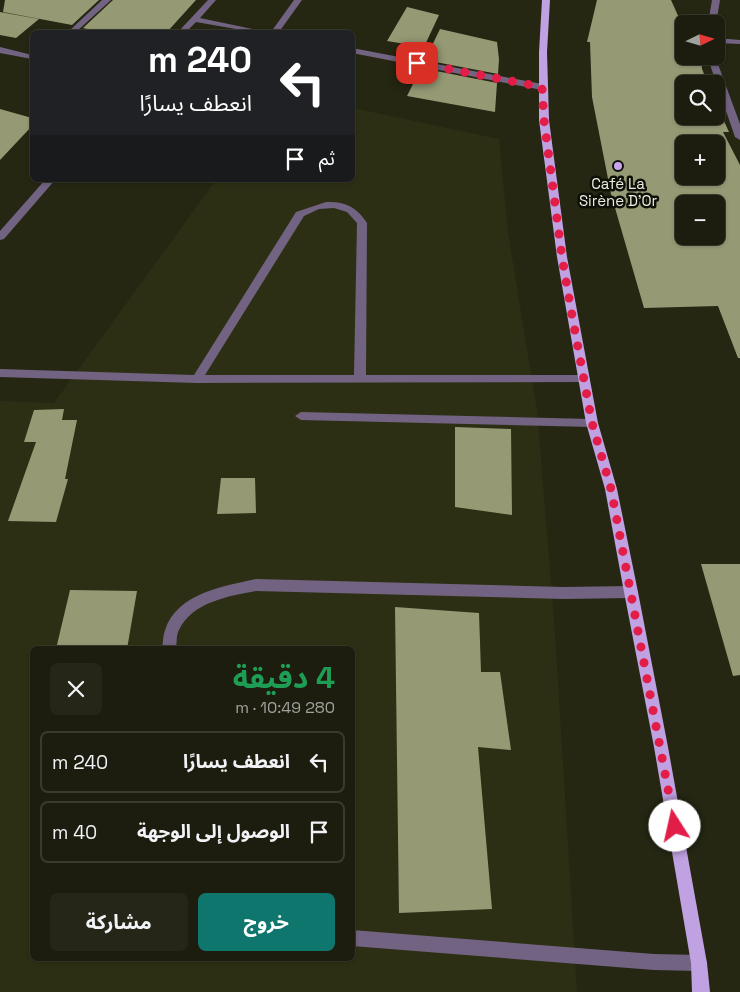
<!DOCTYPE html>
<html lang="ar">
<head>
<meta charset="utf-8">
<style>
	body { margin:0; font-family:"Space Grotesk","Noto Sans Arabic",sans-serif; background:#252617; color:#f1f3f6; direction:rtl; height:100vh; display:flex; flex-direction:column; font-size:19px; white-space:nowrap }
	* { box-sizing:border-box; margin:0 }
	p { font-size:16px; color:#a0a29e }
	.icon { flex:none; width:28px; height:28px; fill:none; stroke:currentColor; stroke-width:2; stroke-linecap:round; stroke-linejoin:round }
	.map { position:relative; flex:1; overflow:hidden; direction:ltr }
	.side { position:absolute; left:30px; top:646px; width:325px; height:315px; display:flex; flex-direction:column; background:#1c1d0e; border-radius:8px; box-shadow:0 1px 4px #0004,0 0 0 1px #3a3b2e; direction:rtl }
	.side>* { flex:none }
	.banner { position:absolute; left:30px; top:30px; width:325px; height:152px; border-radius:8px; box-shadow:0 1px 4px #0004,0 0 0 1px #3a3b2e; direction:rtl; background:#202124; color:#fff; overflow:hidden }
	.needle { width:32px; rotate:85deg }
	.controls { position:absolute; left:675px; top:15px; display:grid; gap:10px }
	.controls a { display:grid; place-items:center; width:50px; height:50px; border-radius:8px; background:#1c1d0e; box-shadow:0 1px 4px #0004,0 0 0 1px #3a3b2e; font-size:25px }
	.pin { position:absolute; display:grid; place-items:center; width:42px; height:42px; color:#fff; margin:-21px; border-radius:10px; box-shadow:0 2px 8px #0006 }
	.me { position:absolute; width:55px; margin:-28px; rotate:350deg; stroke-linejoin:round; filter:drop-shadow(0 0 4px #0008) }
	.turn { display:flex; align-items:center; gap:18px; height:105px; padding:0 20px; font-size:22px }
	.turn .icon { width:65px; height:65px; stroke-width:2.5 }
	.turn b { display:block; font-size:35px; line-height:42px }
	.then { display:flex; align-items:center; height:48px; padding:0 20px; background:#0003; gap:10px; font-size:19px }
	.round { display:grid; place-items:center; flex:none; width:52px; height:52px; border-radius:8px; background:#252617 }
	.headline { display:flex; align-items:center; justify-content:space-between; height:85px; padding:0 20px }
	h1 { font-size:30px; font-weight:700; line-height:38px; color:#1e9e55 }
	.button { display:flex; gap:10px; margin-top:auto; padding:10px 20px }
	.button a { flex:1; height:58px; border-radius:8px; background:#0f766e; color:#fff; font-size:20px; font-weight:700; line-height:58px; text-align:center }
	.button a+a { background:#252617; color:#f1f3f6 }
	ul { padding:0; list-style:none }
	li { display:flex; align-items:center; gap:15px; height:62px; margin:0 10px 8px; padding:0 10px; border:2px solid #3a3b2e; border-radius:8px }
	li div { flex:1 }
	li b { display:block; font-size:19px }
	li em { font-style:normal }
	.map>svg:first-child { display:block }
	.built { fill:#2d2f14; fill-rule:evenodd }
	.building { fill:#959a75; fill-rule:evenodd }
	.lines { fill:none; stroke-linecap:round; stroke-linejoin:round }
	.minor { fill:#726382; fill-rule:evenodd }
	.major { fill:#c0a1e1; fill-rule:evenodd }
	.route { stroke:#e11d48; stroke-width:9; stroke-dasharray:0 16.2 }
	.poi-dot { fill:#c9a5ee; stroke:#0e0f07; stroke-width:2 }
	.labels { text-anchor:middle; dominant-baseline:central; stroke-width:5; stroke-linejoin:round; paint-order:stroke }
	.far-poi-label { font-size:15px; fill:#ebede1; stroke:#0e0f07 }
</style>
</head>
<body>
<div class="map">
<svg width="740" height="992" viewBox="0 0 740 992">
	<rect width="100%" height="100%" fill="#252713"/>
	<!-- built -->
	<path class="built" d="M353,108L499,139L508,232L537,411L554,618L577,992H0V401L54,403L216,180H352ZM32,649H352V959H32Z"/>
	<!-- building -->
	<path class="building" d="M5,0H99L72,25L3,12Z
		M113,0H196L167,32H100L83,28Z
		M597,0H671L684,29V56H701L702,69L708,84H684V116H716V104L729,132H723L740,165V358H738L718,306L644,308L611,194L592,97L590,42H587ZM684,144H716V176H684ZM684,204H716V236H684Z
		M407,7L439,15L424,47L387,41Z
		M0,12L39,19L16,38L0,35Z
		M440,29L497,42L499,59L498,74L425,60Z
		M421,68L497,83L495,112L407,96Z
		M0,109L32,118V126L0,160Z
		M64,409L62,420H77L65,479H68L56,522L8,521L36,442H24L34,410Z
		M455,427L511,429L512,515L455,507Z
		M221,478H255L256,513L217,514Z
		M701,564H740V675L733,676Z
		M70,590L137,591L127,649H56Z
		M395,607L479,613L481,672H500L511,750L478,747L492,909L399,913Z"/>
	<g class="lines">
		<!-- minor -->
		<path class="minor" d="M102,0H111L76,32H68Z
			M208,0H216L200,18L267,32H253L196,22L186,32H178Z
			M294,0H302L279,32H271Z
			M712,0H720L716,24H708Z
			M716,38L740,40V44L716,43Z
			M0,47L32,55V59L0,53Z
			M352,48L542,84L546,87L542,90L352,53Z
			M707,56H715L740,124V140L735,137Z
			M45,180H55L4,239L0,240V231Z
			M326,202C345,201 357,207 367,223L366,375H584L588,376L590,379L588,382L197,383L0,377V369L194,375L296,212ZM334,208L347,212L357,223L354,375H205L304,216L319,209Z
			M301,412L592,419L598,423L592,427L301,420L295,416Z
			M256,579L563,587L631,586L636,588L638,592L636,596L631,598L563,599L256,591C229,596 192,602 179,630C176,635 177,643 176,649H162C163,642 163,636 165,630C177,593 224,586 256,579Z
			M352,930L654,954L699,955L705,957L707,963L705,969L699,971L654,970L352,946Z"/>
		<!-- major -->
		<path class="major" d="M542,0H550L547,52L549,120L567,257L598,423L617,489L638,592L668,747L707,963L710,992H692L691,963L654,747L624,592L605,489L586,423L557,257L539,120V52Z"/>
	</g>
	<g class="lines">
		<!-- route -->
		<path class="route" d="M417,63L542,87L544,120L562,257L571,310L592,423L611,489L675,826"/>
	</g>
	<!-- markers -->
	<circle class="poi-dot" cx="618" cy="166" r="5"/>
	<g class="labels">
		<!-- far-poi labels -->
		<g class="far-poi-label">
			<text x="618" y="183">Café La<tspan x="618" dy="17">Sirène D'Or</tspan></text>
		</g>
	</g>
</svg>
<div class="controls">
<a><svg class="needle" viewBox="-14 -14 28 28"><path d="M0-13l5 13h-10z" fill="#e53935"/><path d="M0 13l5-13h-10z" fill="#a0a29e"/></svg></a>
<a><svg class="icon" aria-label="search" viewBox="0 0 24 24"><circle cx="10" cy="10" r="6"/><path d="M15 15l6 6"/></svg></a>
<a>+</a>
<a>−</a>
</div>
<div class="pin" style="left:417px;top:63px;background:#d93025"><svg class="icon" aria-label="arrive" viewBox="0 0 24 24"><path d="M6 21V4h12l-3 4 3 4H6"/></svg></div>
<svg class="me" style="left:675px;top:826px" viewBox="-20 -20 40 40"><circle r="19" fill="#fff"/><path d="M0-13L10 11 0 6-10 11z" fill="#e11d48"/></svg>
<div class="banner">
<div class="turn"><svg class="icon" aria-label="left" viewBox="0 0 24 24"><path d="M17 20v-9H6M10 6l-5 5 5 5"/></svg><div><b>240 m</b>انعطف يسارًا</div></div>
<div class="then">ثم<svg class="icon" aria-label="arrive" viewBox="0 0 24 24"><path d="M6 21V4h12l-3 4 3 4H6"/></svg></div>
</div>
<section class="side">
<div class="headline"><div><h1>4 دقيقة</h1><p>280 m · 10:49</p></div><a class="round"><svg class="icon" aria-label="close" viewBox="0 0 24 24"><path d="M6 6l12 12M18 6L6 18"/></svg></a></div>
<ul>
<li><svg class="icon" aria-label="left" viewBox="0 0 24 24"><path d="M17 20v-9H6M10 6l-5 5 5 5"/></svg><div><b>انعطف يسارًا</b></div><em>240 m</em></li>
<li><svg class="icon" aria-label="arrive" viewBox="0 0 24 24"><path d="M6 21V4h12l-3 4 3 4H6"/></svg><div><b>الوصول إلى الوجهة</b></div><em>40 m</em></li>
</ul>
<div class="button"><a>خروج</a><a>مشاركة</a></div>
</section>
</div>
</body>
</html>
